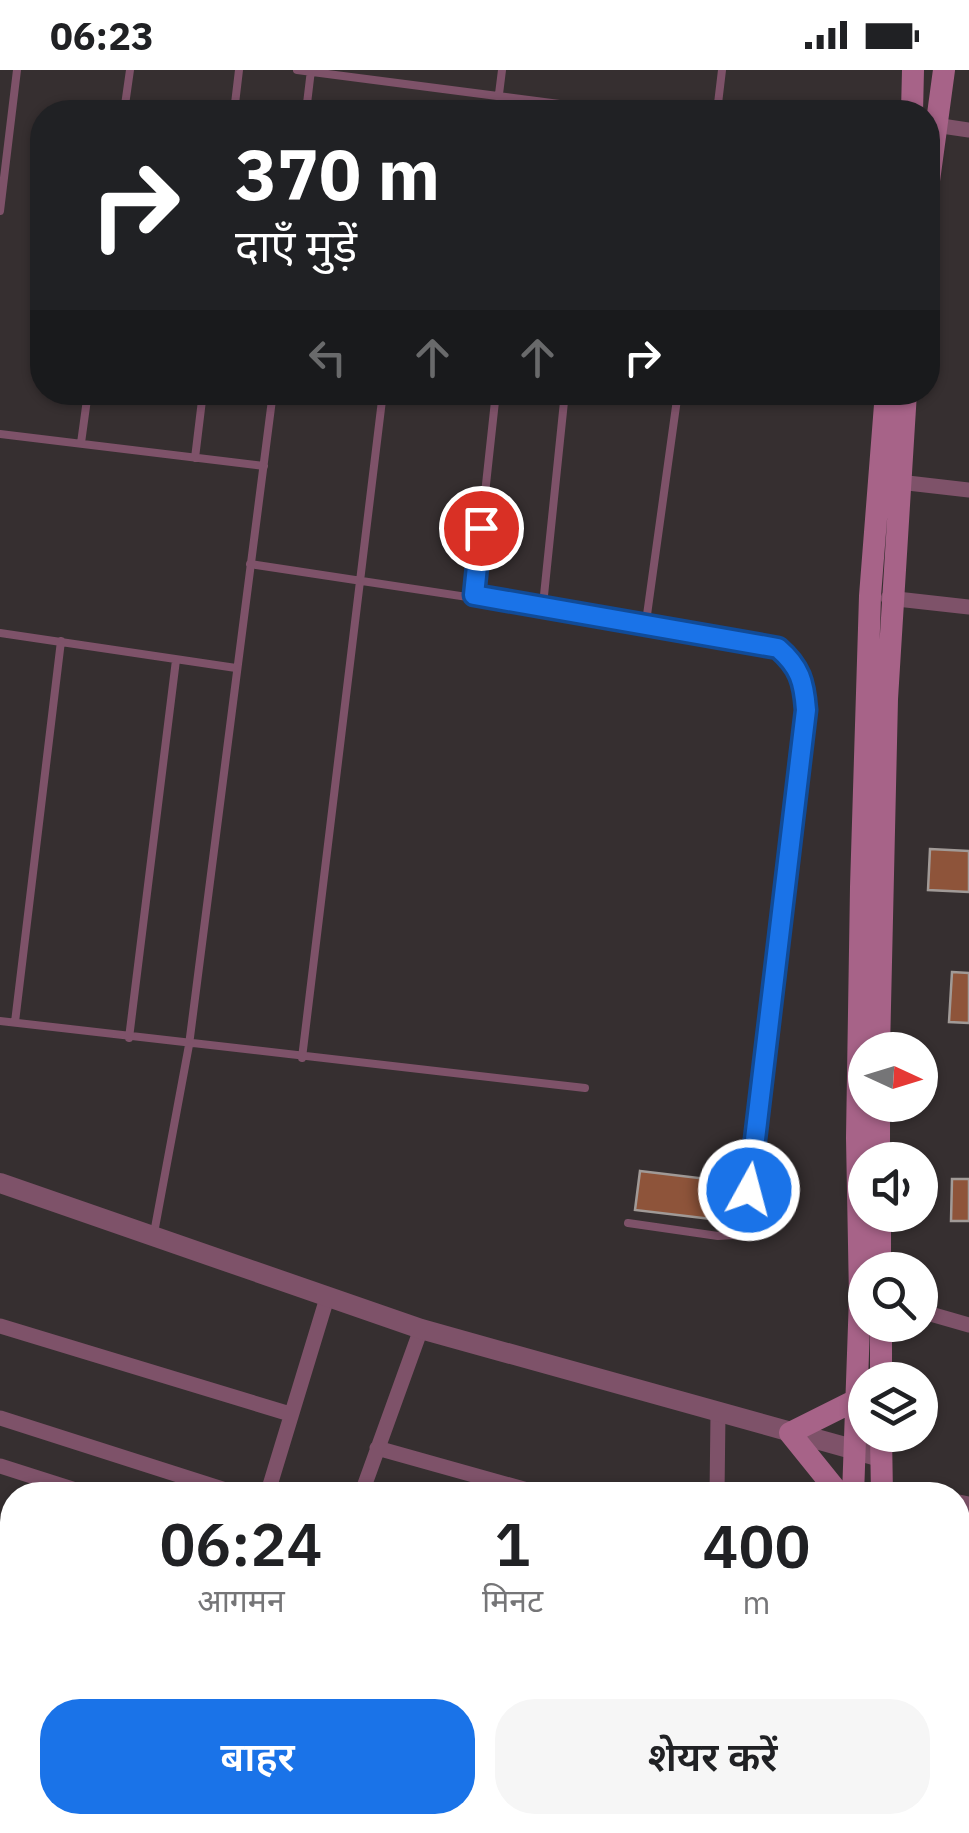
<!DOCTYPE html>
<html lang="hi">
<head>
<meta charset="utf-8">
<style>
	body { margin:0; font-family:"IBM Plex Sans","Noto Sans Devanagari",sans-serif; background:#f6f6f6; color:#202124; height:100vh; display:flex; flex-direction:column; font-size:38px; white-space:nowrap }
	* { box-sizing:border-box; margin:0 }
	p { font-size:32px; color:#757577 }
	.icon { flex:none; width:55px; height:55px; fill:none; stroke:currentColor; stroke-width:2; stroke-linecap:round; stroke-linejoin:round }
	.map { position:relative; flex:1; overflow:hidden }
	.details { position:absolute; left:0px; top:1412px; width:970px; height:352px; display:flex; flex-direction:column; background:#fff; border-radius:40px 40px 0 0; box-shadow:0 2px 8px #0004 }
	.details>* { flex:none }
	.top-card { position:absolute; left:30px; top:30px; width:910px; height:305px; border-radius:40px; box-shadow:0 2px 8px #0004; background:#202124; color:#fff; overflow:hidden }
	.needle { width:65px; rotate:94deg }
	.tools { position:absolute; left:848px; top:962px; display:grid; gap:20px }
	.tools a { display:grid; place-items:center; width:90px; height:90px; border-radius:50%; background:#fff; box-shadow:0 2px 8px #0004; font-size:50px }
	.pin { position:absolute; display:grid; place-items:center; width:85px; height:85px; color:#fff; margin:-42px; border:5px solid #fff; border-radius:50%; box-shadow:0 2px 10px #0007 }
	.me { position:absolute; width:110px; margin:-55px; rotate:7deg; stroke-linejoin:round; filter:drop-shadow(0 0 8px #0008) }
	.turn { display:flex; align-items:center; gap:35px; height:210px; padding:0 40px; font-size:45px }
	.turn .icon { width:130px; height:130px; stroke-width:2.5 }
	.turn b { display:block; font-size:70px; line-height:85px }
	.lanes { display:flex; align-items:center; height:95px; padding:0 40px; background:#0003; justify-content:center; gap:50px; direction:ltr }
	.lanes .off { opacity:.35 }
	.eta { display:flex; justify-content:space-evenly; align-items:center; height:170px; text-align:center }
	.eta b { font-size:60px; font-weight:600; line-height:70px }
	.button { display:flex; gap:20px; margin-top:auto; padding:20px 40px }
	.button a { flex:1; height:115px; border-radius:40px; background:#1a73e8; color:#fff; font-size:40px; font-weight:600; line-height:115px; text-align:center }
	.button a+a { background:#f6f6f6; color:#202124 }
	.status { display:flex; justify-content:space-between; align-items:center; height:70px; padding:0 50px; background:#fff; direction:ltr }
	.status svg { height:28px; fill:currentColor }
	.map>svg:first-child { display:block }
	.building { fill:#8e543a; stroke:#a19a97; stroke-width:2.5 }
	.lines { fill:none; stroke-linecap:round; stroke-linejoin:round }
	.service { stroke:#7e5269; stroke-width:8 }
	.minor { stroke:#7e5269; stroke-width:15 }
	.tertiary { stroke:#7e5269; stroke-width:20 }
	.secondary { stroke:#a76388; stroke-width:22 }
	.route-casing { stroke:#114b97; stroke-width:25 }
	.route { stroke:#1a73e8; stroke-width:18 }
</style>
</head>
<body>
<div class="status"><b>06:23</b><svg viewBox="0 0 49 12"><path d="M0 12V9h3v3zM5 12V6h3v6zM10 12V3h3v9zM15 12V0h3v12zM26 1h20v11H26zM47 4h2v5h-2z"/></svg></div>
<div class="map">
<svg width="969" height="1763" viewBox="0 0 969 1763">
	<rect width="100%" height="100%" fill="#362f30"/>
	<!-- building -->
	<path class="building" d="M930,779L969,781V822L928,820Z
		M952,902L969,903V953L949,952Z
		M640,1101L741,1113L737,1152L635,1140Z
		M952,1109H969V1151H951Z
		M959,1638H969V1679H958Z"/>
	<g class="lines">
		<!-- service -->
		<path class="service" d="M297,0L621,42
			M499,24L502,0
			M124,42L130,0
			M234,42L239,0
			M306,42L311,0
			M717,42L722,0
			M0,141L17,0
			M0,364L264,396
			M81,373L88,322
			M195,388L203,322
			M250,494L743,569C789,581 803,590 806,640L746,1142L734,1165L718,1166L628,1153
			M474,525L496,322
			M543,535L565,322
			M646,552L678,322
			M0,563L236,598
			M0,951L585,1018
			M15,952L61,571
			M129,968L176,590
			M302,988L383,322
			M154,1163L189,975L273,322"/>
		<!-- minor -->
		<path class="minor" d="M935,55L969,60
			M899,412L969,420
			M888,528L969,537
			M920,1241L969,1255
			M0,1256L290,1344
			M0,1348L241,1425
			M377,1378L545,1425
			M0,1396L91,1425
			M882,1421L909,1425
			M267,1425L327,1228
			M361,1425L421,1259
			M717,1425L718,1344
			M958,1432L969,1434L960,1617
			M0,1542L12,1507
			M922,1752L923,1763
			M257,1763L261,1752
			M366,1763L370,1752
			M635,1763V1752
			M717,1763V1752"/>
		<!-- tertiary -->
		<path class="tertiary" d="M0,1113L421,1259L881,1387"/>
		<!-- secondary -->
		<path class="secondary" d="M912,42L913,0
			M928,118L944,0
			M879,980L887,629L906,322
			M879,1035V1090
			M880,1145V1200
			M881,1255V1310
			M881,1365L882,1425
			M840,1425L790,1363L856,1330
			M853,1425L860,1227L857,1068L861,817L870,526L886,322
			M858,1752L859,1763
			M883,1752V1763"/>
	</g>
	<g class="lines">
		<!-- route casing -->
		<g class="route-casing">
			<path id="route" d="M481,458L474,525L778,578C800,597 804,612 806,640L749,1120"/>
		</g>
		<!-- route -->
		<use href="#route" class="route"/>
	</g>
</svg>
<div class="tools">
<a><svg class="needle" viewBox="-14 -14 28 28"><path d="M0-13l5 13h-10z" fill="#e53935"/><path d="M0 13l5-13h-10z" fill="#757577"/></svg></a>
<a><svg class="icon" aria-label="sound" viewBox="0 0 24 24"><path d="M4 9h4l5-4v14l-5-4H4zM17 9q2 3 0 6"/></svg></a>
<a><svg class="icon" aria-label="search" viewBox="0 0 24 24"><circle cx="10" cy="10" r="6"/><path d="M15 15l6 6"/></svg></a>
<a><svg class="icon" aria-label="layers" viewBox="0 0 24 24"><path d="M12 4l9 5-9 5-9-5zM3 14l9 5 9-5"/></svg></a>
</div>
<div class="pin" style="left:481px;top:458px;background:#d93025"><svg class="icon" aria-label="arrive" viewBox="0 0 24 24"><path d="M6 21V4h12l-3 4 3 4H6"/></svg></div>
<svg class="me" style="left:749px;top:1120px" viewBox="-20 -20 40 40"><circle r="17" fill="#1a73e8" stroke="#fff" stroke-width="3"/><path d="M0-11L8 9 0 5-8 9z" fill="#fff"/></svg>
<div class="top-card">
<div class="turn"><svg class="icon" aria-label="right" viewBox="0 0 24 24"><path d="M7 20v-9h11M14 6l5 5-5 5"/></svg><div><b>370 m</b>दाएँ मुड़ें</div></div>
<div class="lanes"><svg class="icon off" aria-label="left" viewBox="0 0 24 24"><path d="M17 20v-9H6M10 6l-5 5 5 5"/></svg><svg class="icon off" aria-label="ahead" viewBox="0 0 24 24"><path d="M12 20V5M6 11l6-6 6 6"/></svg><svg class="icon off" aria-label="ahead" viewBox="0 0 24 24"><path d="M12 20V5M6 11l6-6 6 6"/></svg><svg class="icon" aria-label="right" viewBox="0 0 24 24"><path d="M7 20v-9h11M14 6l5 5-5 5"/></svg></div>
</div>
<section class="details">
<div class="eta">
<div><b>06:24</b><p>आगमन</p></div>
<div><b>1</b><p>मिनट</p></div>
<div><b>400</b><p>m</p></div>
</div>
<div class="button"><a>बाहर</a><a>शेयर करें</a></div>
</section>
</div>
</body>
</html>
